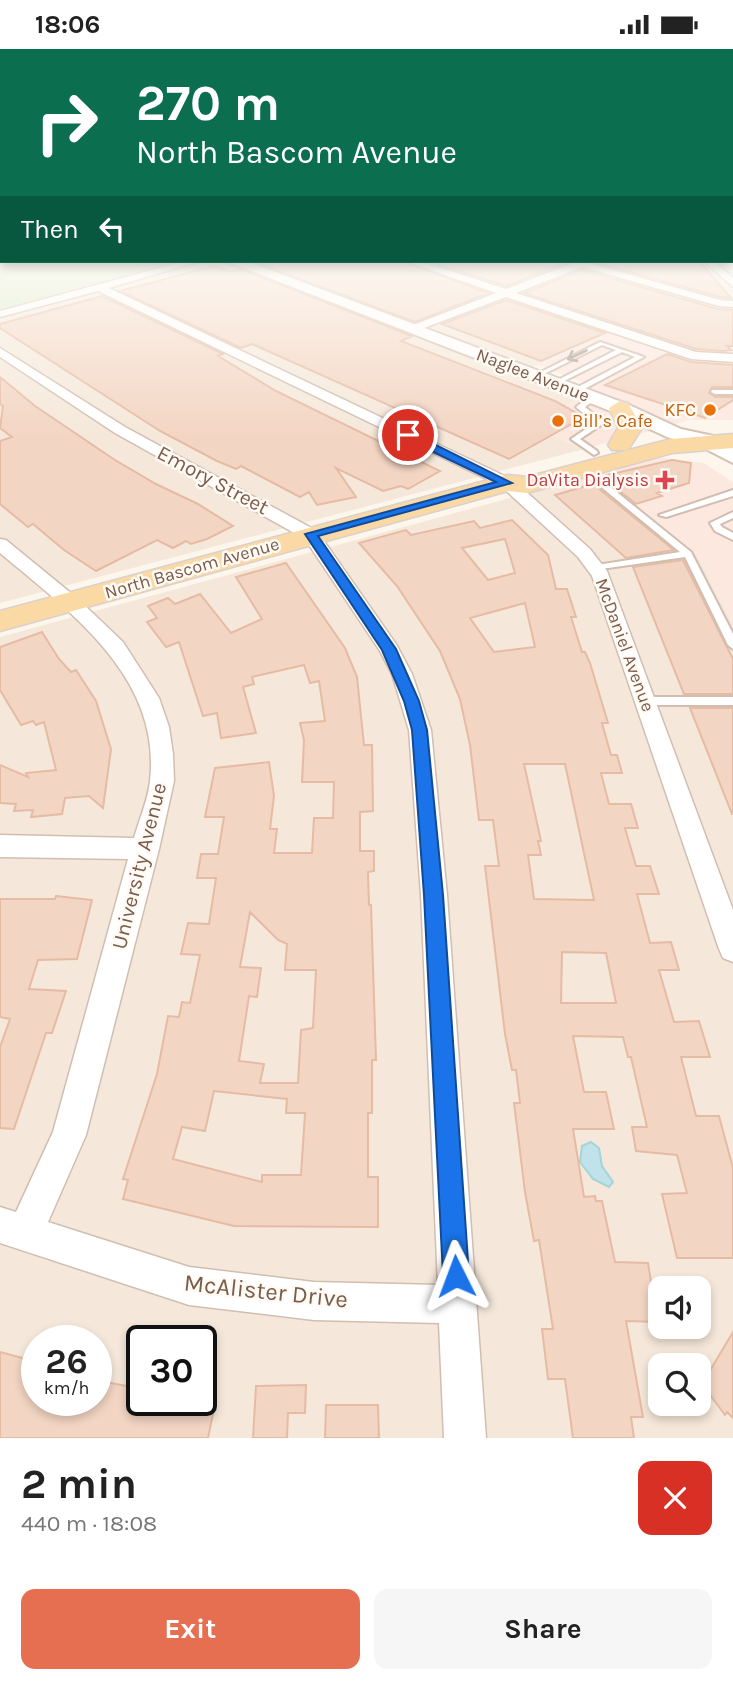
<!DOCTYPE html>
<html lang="en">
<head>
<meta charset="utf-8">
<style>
	body { margin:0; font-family:Karla,sans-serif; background:#f6f6f6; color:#222; height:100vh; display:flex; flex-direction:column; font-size:26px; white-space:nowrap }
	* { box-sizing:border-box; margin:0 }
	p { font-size:23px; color:#767676 }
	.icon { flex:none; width:38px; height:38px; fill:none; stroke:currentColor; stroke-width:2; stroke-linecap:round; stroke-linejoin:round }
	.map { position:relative; height:1389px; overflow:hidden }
	.details { display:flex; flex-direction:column; background:#fff; flex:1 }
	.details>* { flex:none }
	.hud { position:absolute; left:0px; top:0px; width:733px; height:214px; box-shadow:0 4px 10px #0003; background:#0b6e4f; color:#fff; overflow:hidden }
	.controls { position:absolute; left:648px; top:1227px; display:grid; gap:14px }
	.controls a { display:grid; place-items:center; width:63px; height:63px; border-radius:14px; background:#fff; box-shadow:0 4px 10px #0003; font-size:35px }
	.speed { position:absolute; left:21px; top:1276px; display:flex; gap:14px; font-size:35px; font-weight:700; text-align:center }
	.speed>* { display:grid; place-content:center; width:91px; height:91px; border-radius:50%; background:#fff; box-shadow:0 4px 10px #0003; line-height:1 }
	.speed small { font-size:18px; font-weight:400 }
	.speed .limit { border:4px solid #111; border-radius:10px; background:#fff; color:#111 }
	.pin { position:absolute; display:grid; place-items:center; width:60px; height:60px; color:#fff; margin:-30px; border:4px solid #fff; border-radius:50%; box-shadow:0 2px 7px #0007 }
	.me { position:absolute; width:77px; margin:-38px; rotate:357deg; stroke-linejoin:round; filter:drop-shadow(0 0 5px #0008) }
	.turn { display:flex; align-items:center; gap:24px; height:147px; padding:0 21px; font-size:32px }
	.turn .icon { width:91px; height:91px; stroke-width:2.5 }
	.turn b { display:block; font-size:49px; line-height:60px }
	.then { display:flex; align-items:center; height:66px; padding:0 21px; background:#0003; gap:14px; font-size:26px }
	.round { display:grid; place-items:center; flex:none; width:74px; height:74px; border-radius:14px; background:#f6f6f6 }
	.summary { display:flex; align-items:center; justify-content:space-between; height:119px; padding:0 21px }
	h1 { font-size:42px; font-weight:700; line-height:52px }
	.primary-button { display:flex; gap:14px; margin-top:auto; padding:14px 21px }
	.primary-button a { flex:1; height:80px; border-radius:14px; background:#e76f51; color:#fff; font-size:28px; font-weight:700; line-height:80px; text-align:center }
	.primary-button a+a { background:#f6f6f6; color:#222 }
	.status { display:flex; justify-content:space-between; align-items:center; height:49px; padding:0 35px; background:#fff; direction:ltr }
	.status svg { height:19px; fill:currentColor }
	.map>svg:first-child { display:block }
	.residential { fill:#f5e8da; fill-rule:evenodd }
	.commercial { fill:#fde8e0 }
	.green { fill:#d8ecc9 }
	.water { fill:#bfe3e8; stroke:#a5d3da; stroke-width:2 }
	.building { fill:#f3d5c3; stroke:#e6bba3; stroke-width:2; fill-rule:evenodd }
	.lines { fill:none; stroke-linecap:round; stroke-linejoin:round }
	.lane-casing { stroke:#d1beb0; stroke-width:4 }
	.street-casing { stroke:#d1beb0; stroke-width:3 }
	.secondary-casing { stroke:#d6c0b0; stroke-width:4 }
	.primary-casing { stroke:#dad1cd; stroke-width:3 }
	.lane { fill:#fff; fill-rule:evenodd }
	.street { fill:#fff; fill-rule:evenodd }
	.secondary { fill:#fff; fill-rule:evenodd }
	.primary { fill:#fbd9a5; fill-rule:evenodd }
	.oneway { stroke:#af9d94 }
	.route { fill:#1a73e8; stroke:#114b97; stroke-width:2 }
	.food-dot { fill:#e8710a; stroke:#fffaf3; stroke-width:2.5 }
	.health-dot { fill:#e0444e; stroke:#fffaf3; stroke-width:2.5 }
	.labels { text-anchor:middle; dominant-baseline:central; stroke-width:5; stroke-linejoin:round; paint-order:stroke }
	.far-street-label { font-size:18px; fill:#7a5c4d; stroke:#fffaf3 }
	.far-food-label { font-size:18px; fill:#c56008; stroke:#fffaf3; text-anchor:end }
	.far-health-label { font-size:18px; fill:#be3a42; stroke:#fffaf3; text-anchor:end }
	.street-label { font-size:21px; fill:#7a5c4d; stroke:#fffaf3 }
	.near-street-label { font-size:24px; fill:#7a5c4d; stroke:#fffaf3 }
</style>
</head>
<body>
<div class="status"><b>18:06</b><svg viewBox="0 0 49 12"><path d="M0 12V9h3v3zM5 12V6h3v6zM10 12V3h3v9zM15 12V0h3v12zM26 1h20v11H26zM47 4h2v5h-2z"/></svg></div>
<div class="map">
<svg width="733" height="1389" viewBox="0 0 733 1389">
	<rect width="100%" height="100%" fill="#fdf6ec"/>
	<!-- residential -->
	<path class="residential" d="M732,193L733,335L699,331L646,314L677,298L620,279L515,326L577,351L529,377L584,400L0,554V270L205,212H732Z
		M598,425L697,505L733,575V1389H0V588ZM660,1239H698V1278H660ZM37,1292H96V1351H37ZM142,1292H201V1351H142ZM660,1316H698V1354H660Z"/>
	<!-- commercial -->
	<path class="commercial" d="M610,283L666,303L647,314L700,331L733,335V371H690L584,400L529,377L577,351L589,336L539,316Z
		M656,408L704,414L733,433V575L697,505L598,425Z"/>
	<!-- green -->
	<path class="green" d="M0,193L2,212H184L0,261Z"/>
	<!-- water -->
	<path class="water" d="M591,1093L599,1099L602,1117L613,1133L609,1138L593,1130L580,1113L582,1097Z"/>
	<!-- building -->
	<path class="building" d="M270,212H402L488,244L415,273L260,215Z
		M427,212H564L565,214L506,237Z
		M590,212H699L731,249L720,248Z
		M214,217L231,223L240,220L412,287L401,292L555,352L584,368L509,410L252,295L241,299L120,242Z
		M582,221L718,260L733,261V297H727L731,301L723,302L696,300L524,244Z
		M102,247L223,305L218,307L276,342L440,422L408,440L401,437L383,442L336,419L356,448L317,456L309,443L300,448L241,417L236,420L217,412L160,382L0,279V275Z
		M506,251L605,284L541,312L442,275Z
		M667,305L691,313L733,316V338H712L709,344L715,348H733V351L705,369L605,336Z
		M0,328L35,357L115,411L156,435L198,455L233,477L207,490L191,495L186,492L173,499L157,491L96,522L64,501L33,475L28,478L0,455V392L12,388L0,379L3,357L0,355Z
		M672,411L691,414L689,434L657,444L662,447L636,455L607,432L612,430L607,426Z
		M596,434L598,439L674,501L626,509L555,446Z
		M512,471L548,506L556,540H567L576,568H571L582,603H585L590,614L608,674H602L611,706H617L622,724H601L609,755H631L638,779H625L636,817H650L659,845H637L650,894L671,893L679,921H659L674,973L699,972L710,1008H681L696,1067H719L733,1119V1209H677L662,1145L687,1144L677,1106L636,1102L632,1078H647L631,1008H628L623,988L573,987L584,1043H606L614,1080H573L584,1148L595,1147L596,1152H602L615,1213L648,1214L653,1245L660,1240V1273L626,1272L643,1368H631L634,1389H573L565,1330H548L542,1280H553L539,1191L534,1192L525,1143L514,1054H520L516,1021H512L505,985L485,817H499L493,771H479L470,696L460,650L440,602L397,537L359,494L406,481L411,486L474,472L480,479ZM505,490L515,524L488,531L462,499ZM525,554L535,598L494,603L470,569ZM524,715H565L594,851L534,850L528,806H541L538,792H541ZM562,903L606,904L616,954H561Z
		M683,511L733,610V645H684L633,518Z
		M286,514L345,599L357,628L364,696H372L373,762L360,763V802H374V822L368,823L369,856H371L376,1011H372V1064H368V1128H378V1178L234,1177L123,1150L128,1131L123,1130L157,1025L168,967L179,968L182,953L190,954L200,906L181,905L188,874L209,875L216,829H197L201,805H218L224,768H205L215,719L269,713L274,747L270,780H277L274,804H312L314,769H333L334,733H302L304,691L300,674L325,672L319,632L310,634L304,616L252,628L254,635L243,638L256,684L221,689L217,664L203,667L179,593L166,598L147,573L157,569L148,557L168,549L175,555L200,545L231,584L262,570L236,528ZM250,863L278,891L287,895L285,921H316L313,979L301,981L298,1034H260L264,1015L239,1012L249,947L257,948L261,919L240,918ZM214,1042L287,1050L286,1064H305L301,1126H262V1133L173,1110L182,1078L205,1082Z
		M42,583L59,610L71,623L76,621L96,652L111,700L103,759L89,747L65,749L62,765L31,768L33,761L14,762L16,755L0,754V716L28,728L26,724L56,721L44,673L36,676L33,672L21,676L0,641V598Z
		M690,659H733V765H732Z
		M56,847L92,851L77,910L38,911L29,940L66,942L52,984H46L14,1080L0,1079V998L10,970L0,968V850H55Z
		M733,1283V1369L727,1363L725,1366L702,1335Z
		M0,1303L37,1313V1351H96V1331L142,1340V1351H196L215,1355L208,1389H0Z
		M306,1336L305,1364H288L287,1389H253L256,1337Z
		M326,1356H378L379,1389H325Z"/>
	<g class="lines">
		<!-- lane casing -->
		<g class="lane-casing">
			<path id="lane" d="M600,293L644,308L577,344H574V340L635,308L622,303L558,335H554V333L616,301L602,296L538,328L533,327Z
				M712,341H733V345H715L711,343Z
				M590,347L597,349L585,358L604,374L580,390L597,402L598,404L594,406L571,390L595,374L576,358Z
				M603,432L691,503L733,585V600L728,596L685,508L594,521L592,519L597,516L680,503L600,437L599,435Z
				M733,441V447L666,468L659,466Z
				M733,463V469L720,475L722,478L733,484V491L715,482L710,474Z
				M646,648H733V656H646L640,652Z"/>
		</g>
		<!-- street casing -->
		<g class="street-casing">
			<path id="street" d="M185,212H200L109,239L513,431L590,500L607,522L733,861V913L723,909L719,900L592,527L578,508L501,437L98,242L0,268V262Z
				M405,212H419L506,240L571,215L566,212H581L720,251L733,252V258L719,257L582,218L516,244L696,303L733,305V313L691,310L506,248L416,282H408V278L496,244Z
				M704,212H714L733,229V238Z
				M0,299L125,378L317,482L396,595L412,625L431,681L447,846L486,1389H444L439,1274L314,1271L189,1256L0,1194V1158L16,1163L53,1083L128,810L0,808V786L134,789C139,771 148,751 150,732C162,628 70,563 0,504V490L6,491L78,550L123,593L159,649L169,678L173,705L174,732L159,800L86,1086L48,1173L189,1218L314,1233L438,1236L421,846L409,681L392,625L380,602L305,490L115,384L0,308Z"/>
		</g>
		<!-- secondary casing -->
		<g class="secondary-casing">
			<path id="secondary" d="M226,212H246L627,355L681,380L718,388L733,398V414L702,398L667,388L613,363Z"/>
		</g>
		<!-- primary casing -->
		<g class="primary-casing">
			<path id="primary" d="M620,352L628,354L642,379L628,401H612L608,396L618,379L609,359Z
				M733,385V399L672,404L527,444L508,442L0,582V562L507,426L527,428L671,390Z"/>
		</g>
		<!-- lane -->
		<use href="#lane" class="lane"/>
		<!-- street -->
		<use href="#street" class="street"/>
		<!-- secondary -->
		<use href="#secondary" class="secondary"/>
		<!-- primary -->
		<use href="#primary" class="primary"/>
	</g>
	<!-- one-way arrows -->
	<defs><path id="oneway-shaft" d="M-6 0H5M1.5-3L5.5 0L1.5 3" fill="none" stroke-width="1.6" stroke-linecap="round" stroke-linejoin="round" transform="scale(1.75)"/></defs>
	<use class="oneway" href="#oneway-shaft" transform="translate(577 306) rotate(154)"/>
	<!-- sky -->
	<linearGradient id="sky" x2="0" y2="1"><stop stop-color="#97c7e8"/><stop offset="0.5" stop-color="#fefbf6"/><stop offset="1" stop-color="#fefbf6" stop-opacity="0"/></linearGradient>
	<rect width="733" height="388" fill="url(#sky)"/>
	<!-- route -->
	<path class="route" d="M404,384H412L512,434L318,487L396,600L419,652L427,681L443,846L469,1227L465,1237L456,1240L447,1237L443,1227L424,846L412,681L404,652L382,601L305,485L496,433L404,389Z"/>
	<!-- markers -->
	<g class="food-dot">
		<circle cx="710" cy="361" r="7"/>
		<circle cx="558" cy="372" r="7"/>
	</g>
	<path class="health-dot" d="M661.5 420.5h7v7h7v7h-7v7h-7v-7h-7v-7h7z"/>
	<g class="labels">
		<!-- far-street labels -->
		<g class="far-street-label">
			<text transform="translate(533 326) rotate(21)">Naglee Avenue</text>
			<text transform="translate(192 519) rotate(-16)">North Bascom Avenue</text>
			<text transform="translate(625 596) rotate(70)">McDaniel Avenue</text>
		</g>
		<!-- far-food labels -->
		<g class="far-food-label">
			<text x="696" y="361">KFC</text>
			<text x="572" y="372" text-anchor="start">Bill’s Cafe</text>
		</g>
		<!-- far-health labels -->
		<g class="far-health-label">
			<text x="649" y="431">DaVita Dialysis</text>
		</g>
		<!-- street labels -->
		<g class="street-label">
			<text transform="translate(213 431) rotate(28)">Emory Street</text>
			<text transform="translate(139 817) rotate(-76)">University Avenue</text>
		</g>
		<!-- near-street labels -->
		<g class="near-street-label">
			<text transform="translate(266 1242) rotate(6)">McAlister Drive</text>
		</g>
	</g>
</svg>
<div class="controls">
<a><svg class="icon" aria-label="sound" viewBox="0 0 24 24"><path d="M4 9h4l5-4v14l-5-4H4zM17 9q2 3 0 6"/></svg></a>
<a><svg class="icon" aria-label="search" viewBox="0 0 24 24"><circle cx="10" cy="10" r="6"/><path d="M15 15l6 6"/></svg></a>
</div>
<div class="speed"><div>26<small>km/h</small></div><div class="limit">30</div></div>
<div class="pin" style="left:408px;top:386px;background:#d93025"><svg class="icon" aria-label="arrive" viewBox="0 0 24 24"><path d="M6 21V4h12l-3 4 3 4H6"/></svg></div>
<svg class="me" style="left:456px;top:1227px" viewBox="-20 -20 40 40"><path d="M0-17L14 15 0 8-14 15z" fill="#1a73e8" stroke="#fff" stroke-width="4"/></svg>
<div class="hud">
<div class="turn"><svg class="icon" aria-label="right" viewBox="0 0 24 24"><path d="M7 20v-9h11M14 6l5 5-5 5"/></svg><div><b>270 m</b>North Bascom Avenue</div></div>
<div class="then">Then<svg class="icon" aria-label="left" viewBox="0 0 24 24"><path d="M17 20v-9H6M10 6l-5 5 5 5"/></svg></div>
</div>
</div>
<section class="details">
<div class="summary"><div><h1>2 min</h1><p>440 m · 18:08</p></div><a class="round" style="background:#d93025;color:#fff"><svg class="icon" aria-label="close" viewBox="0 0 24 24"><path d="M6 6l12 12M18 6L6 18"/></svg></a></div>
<div class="primary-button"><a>Exit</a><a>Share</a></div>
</section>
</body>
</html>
